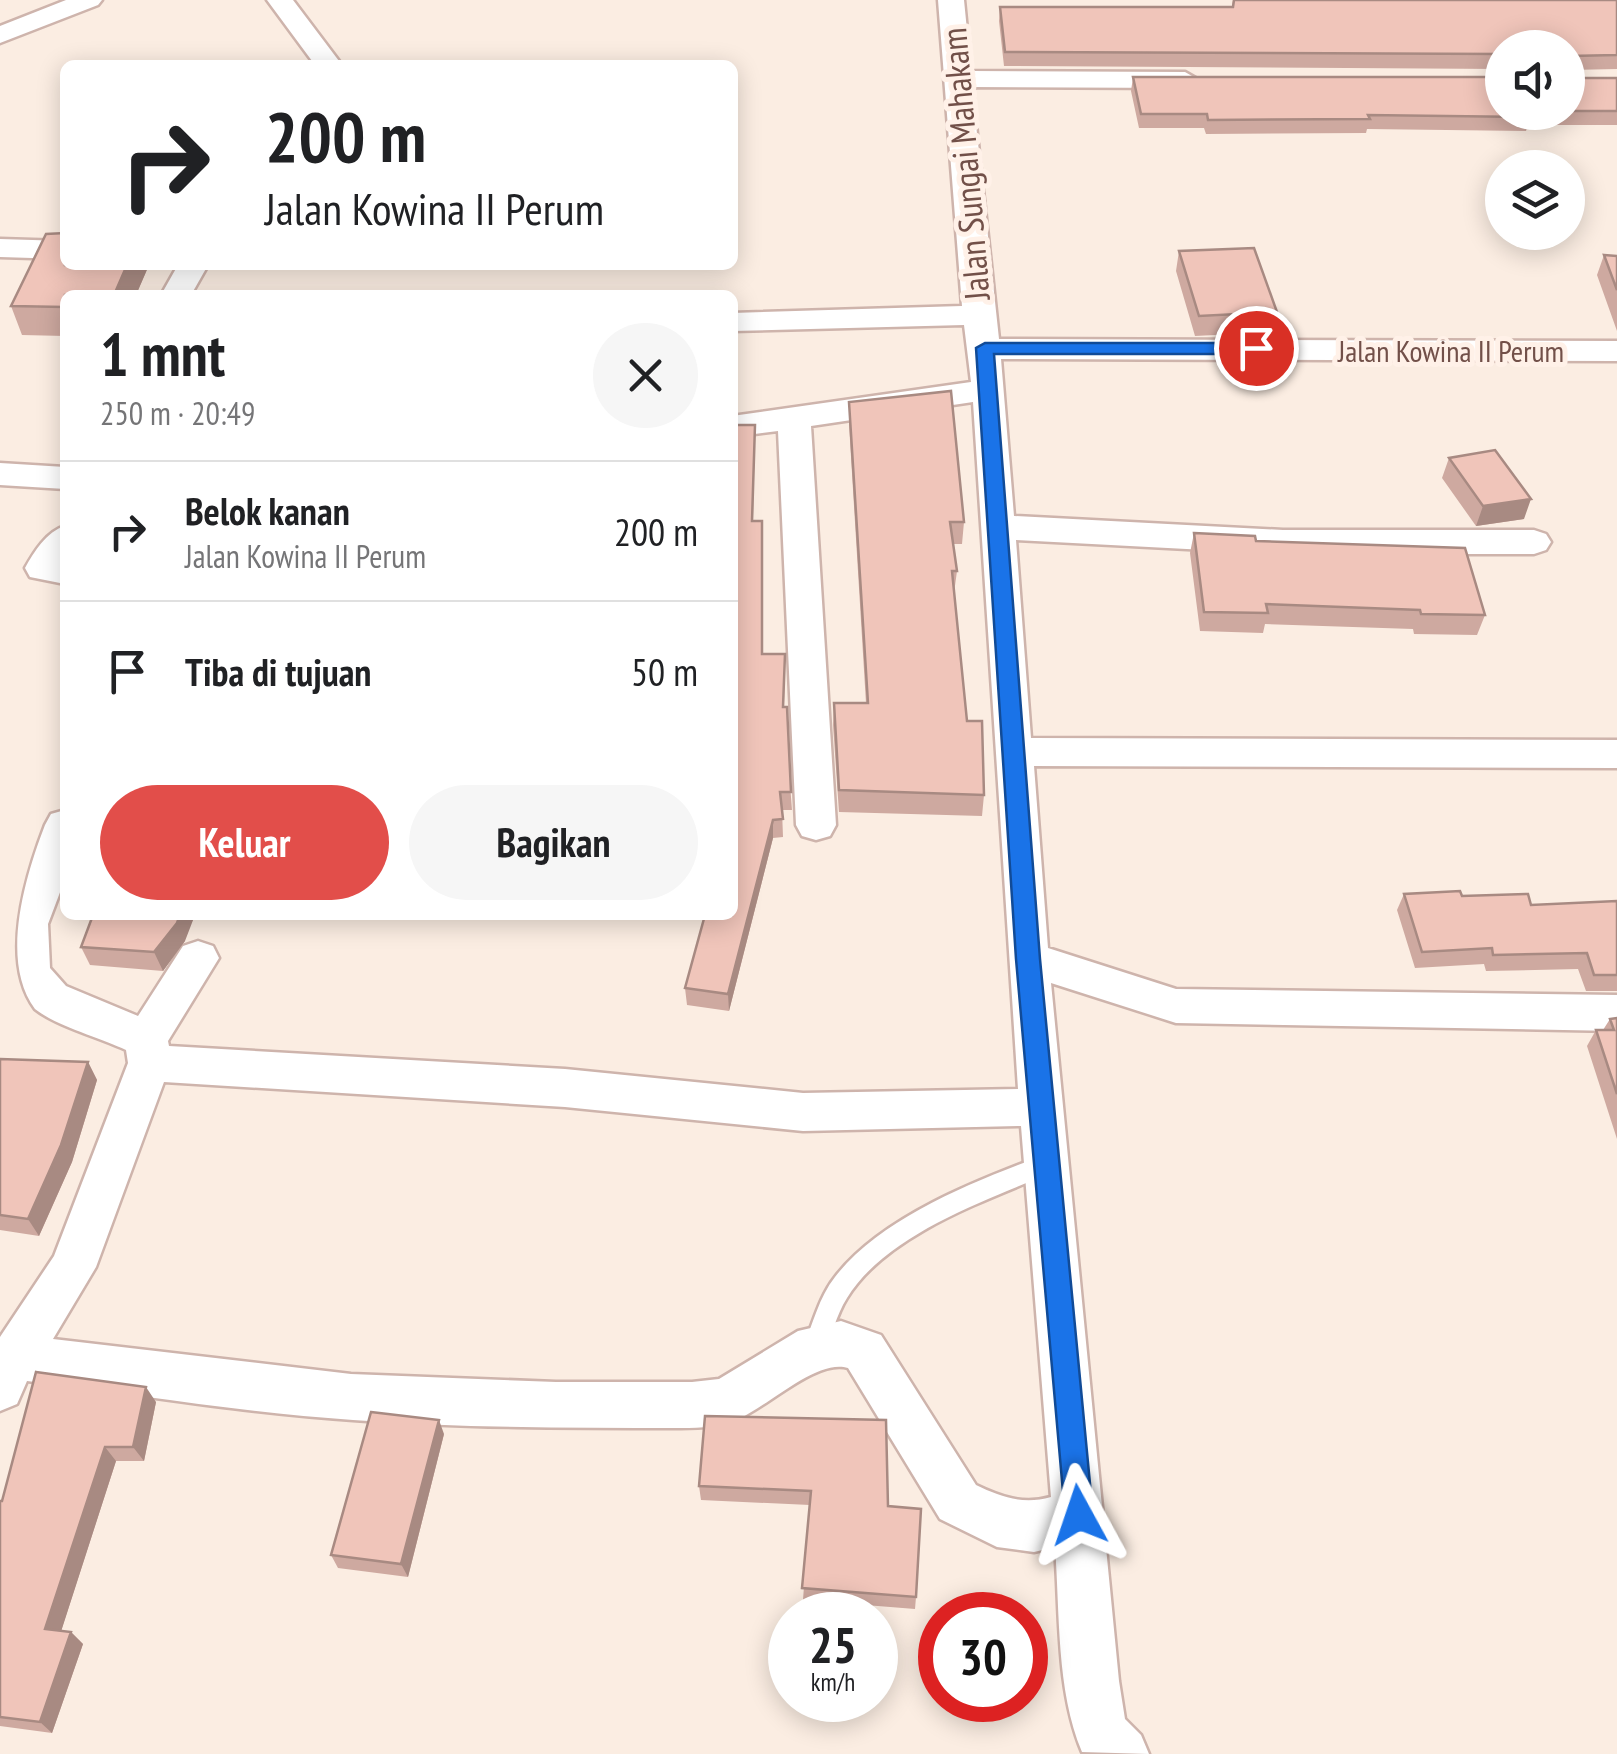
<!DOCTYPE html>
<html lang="id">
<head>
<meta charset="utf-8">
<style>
	body { margin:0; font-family:"PT Sans Narrow",sans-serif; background:#f6f6f6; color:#202124; height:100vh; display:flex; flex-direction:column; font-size:38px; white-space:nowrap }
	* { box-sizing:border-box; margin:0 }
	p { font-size:32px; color:#757577 }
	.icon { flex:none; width:55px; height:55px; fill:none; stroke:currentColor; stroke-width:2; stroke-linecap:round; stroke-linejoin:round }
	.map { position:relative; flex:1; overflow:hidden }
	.drawer { position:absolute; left:60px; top:290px; width:678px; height:630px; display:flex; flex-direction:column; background:#fff; border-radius:15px; box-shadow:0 5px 25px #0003 }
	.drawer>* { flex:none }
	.banner { position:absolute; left:60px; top:60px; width:678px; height:210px; border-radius:15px; box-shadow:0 5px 25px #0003; background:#fff; color:#202124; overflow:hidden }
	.tools { position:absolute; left:1485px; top:30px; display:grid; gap:20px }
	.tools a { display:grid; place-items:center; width:100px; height:100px; border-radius:50%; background:#fff; box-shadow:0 5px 25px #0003; font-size:50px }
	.speed { position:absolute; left:768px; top:1592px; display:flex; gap:20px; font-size:50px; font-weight:700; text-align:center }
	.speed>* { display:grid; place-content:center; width:130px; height:130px; border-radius:50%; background:#fff; box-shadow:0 5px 25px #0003; line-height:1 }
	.speed small { font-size:25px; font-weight:400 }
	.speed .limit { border:15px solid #d22; background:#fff; color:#111 }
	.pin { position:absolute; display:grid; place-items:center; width:85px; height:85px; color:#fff; margin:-42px; border:5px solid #fff; border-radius:50%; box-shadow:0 2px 10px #0007 }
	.me { position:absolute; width:110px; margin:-55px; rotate:355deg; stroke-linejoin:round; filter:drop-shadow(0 0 8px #0008) }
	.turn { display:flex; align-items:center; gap:35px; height:210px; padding:0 40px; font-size:45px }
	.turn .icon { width:130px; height:130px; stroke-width:2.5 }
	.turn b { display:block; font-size:70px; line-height:85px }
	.round { display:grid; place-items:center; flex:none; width:105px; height:105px; border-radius:52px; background:#f6f6f6 }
	.summary { display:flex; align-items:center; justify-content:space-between; height:170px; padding:0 40px }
	h1 { font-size:60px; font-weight:600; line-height:75px }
	.cta { display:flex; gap:20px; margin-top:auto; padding:20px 40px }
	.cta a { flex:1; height:115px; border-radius:60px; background:#e24e4a; color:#fff; font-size:40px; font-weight:600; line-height:115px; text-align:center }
	.cta a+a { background:#f6f6f6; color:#202124 }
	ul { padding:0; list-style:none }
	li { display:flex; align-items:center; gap:30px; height:140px; padding:0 40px; border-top:2px solid #e0e0e0 }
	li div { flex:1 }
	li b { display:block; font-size:38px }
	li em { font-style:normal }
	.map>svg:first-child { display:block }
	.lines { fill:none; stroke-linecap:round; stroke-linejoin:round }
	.lane-casing { stroke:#ceb4ac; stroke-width:5 }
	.street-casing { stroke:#ceb4ac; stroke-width:5 }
	.lane { fill:#fff; fill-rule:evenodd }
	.street { fill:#fff; fill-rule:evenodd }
	.wall { fill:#cea9a0 }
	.shaded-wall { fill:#a88a82 }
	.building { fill:#f0c5ba; stroke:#a88a82; stroke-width:2.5 }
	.route { fill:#1a73e8; stroke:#114b97; stroke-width:2.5 }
	.labels { text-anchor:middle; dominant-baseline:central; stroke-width:10; stroke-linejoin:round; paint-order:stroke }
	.far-street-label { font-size:30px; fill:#725049; stroke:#fff1e8 }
	.street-label { font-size:35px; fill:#725049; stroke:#fff1e8 }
</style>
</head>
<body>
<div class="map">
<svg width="1617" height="1754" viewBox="0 0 1617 1754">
	<rect width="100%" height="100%" fill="#fbede2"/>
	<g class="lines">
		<!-- lane casing -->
		<g class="lane-casing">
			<path id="lane" d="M1047,1154L1055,1157L1058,1164L1055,1171C988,1200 887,1233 847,1298C836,1315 832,1336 823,1355L815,1358L807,1355L803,1347C813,1324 819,1297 835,1277C881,1217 977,1180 1047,1154Z"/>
		</g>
		<!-- street casing -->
		<g class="street-casing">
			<path id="street" d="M66,0H102L98,5L0,43V26Z
				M267,0H293L342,65H315Z
				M938,0H964L971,71L1185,72L1199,80L1185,88L972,87L999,339L1617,341V361L1001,359L1014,516L1283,530H1534L1546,534L1551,542L1546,550L1534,554H1283L1016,540L1031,738L1617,740V768L1034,766L1048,948L1176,989L1617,995V1031L1176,1023L1051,983L1119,1681L1125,1719L1141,1735L1149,1754L1082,1752C1056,1690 1060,1613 1055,1547L1034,1552L997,1547L940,1519L848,1368C818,1358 768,1406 740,1418C722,1427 701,1428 681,1428C572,1428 462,1428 353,1420C244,1413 135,1394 27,1381L17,1404L0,1411V1337L54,1256L128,1063L126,1050C101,1038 56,1026 35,1009C0,962 24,880 45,825L51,814L65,810V879L48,924L50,968L66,986L138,1016L183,946L198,941L213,946L219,958L168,1041L169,1046L565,1069L803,1093L1018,1089L973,402L811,426L836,825L830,836L816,840L802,836L796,825L778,431L732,437V416L971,382L964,325L732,331V313L962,306ZM164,1082L565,1107L803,1131L1021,1126L1051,1497C1023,1505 1001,1497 976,1485L881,1335L841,1321L798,1331L719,1379L692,1382H556L351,1374L53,1339L96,1267Z
				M0,239L65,241V259L0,257Z
				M178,265H208L191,295H161Z
				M0,463L65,467V489L0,485Z
				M65,526V584L30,577L25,568C34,552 46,532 65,526Z"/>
		</g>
		<!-- lane -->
		<use href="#lane" class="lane"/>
		<!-- street -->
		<use href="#street" class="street"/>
	</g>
	<!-- wall -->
	<path class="wall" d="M1233,0H1617V69L1569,70V75L1573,78H1617V125H1528L1526,131L1367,129L1366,133L1206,134L1204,128H1139L1131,91L1133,77L1502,112H1568V48H1502V69L1004,66L999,21L1000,7H1232Z
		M1179,251L1277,312L1272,332L1195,336L1176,271Z
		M1604,255L1617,256V331L1597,275Z
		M65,265H149L136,295H65V336L22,335L11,306Z
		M849,402L964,522L962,544H953L957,571L954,593L967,721L984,795L982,816L839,812L833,725L834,703H866L849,424Z
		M755,425L753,521L763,654H785L784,707L792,810H782L783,837L773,838L729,1011L687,1005L685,988L732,915Z
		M1449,458L1524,519L1476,526L1442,478Z
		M1194,533L1256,541L1485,615L1477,635L1414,634L1413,629L1265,624L1263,633L1200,631L1190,553Z
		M1404,894L1462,896L1531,905L1617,901V991H1586L1578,969L1486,971L1484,964L1415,968L1397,910Z
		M185,941L163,971L90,965L81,947Z
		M1617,1018V1139L1587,1046L1596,1030H1603L1610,1019Z
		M0,1059L88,1062L97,1080L72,1162L39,1236L0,1230Z
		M156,1402L144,1461H116L61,1631L71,1632L83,1644L52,1733L0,1726V1501Z
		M705,1416L888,1506L916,1597L915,1609L803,1600L810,1505L701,1500L699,1486Z
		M444,1434L408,1577L338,1568L331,1555Z"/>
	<!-- shaded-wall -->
	<path class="shaded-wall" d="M127,265H149L136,295H114Z
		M1531,499L1524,519L1476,526L1483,506Z
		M773,820V838L729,1011L728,994Z
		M180,915H195L185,941L163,971L154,952Z
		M88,1062L97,1080L72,1162L39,1236L28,1219Z
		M146,1387L156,1402L144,1461L133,1447Z
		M439,1420L444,1434L408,1577L401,1564Z
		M105,1447L116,1461L58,1641L45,1629Z
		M71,1632L83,1644L52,1733L40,1722Z"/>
	<!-- building -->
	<path class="building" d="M1234,0H1617V55L1570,56L1569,75L1573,78H1617V111H1568V48H1502V54L1005,52L1000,7H1233Z
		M1133,77H1502V112H1529L1531,117L1368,115L1370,119L1208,120L1207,114H1141Z
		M65,233V265H127L114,295H65V307L11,306L46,234Z
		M1254,248L1277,312L1199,316L1179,251Z
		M1604,255L1617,256V290Z
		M951,391L964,522H950L957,571H952L967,721H982L984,795L839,790L834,703H868L849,402Z
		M732,425H755L752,521H762V654H785L783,707H787L791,792H780L783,819L773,820L728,994L685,988L705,915H732Z
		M1495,450L1531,499L1483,506L1449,458Z
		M1194,533L1255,536L1256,541L1465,548L1485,615L1421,614L1420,610L1266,604L1268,613L1204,612Z
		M1460,891L1462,896L1528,894L1531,905L1617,901V975H1594L1587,953L1493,955L1492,948L1422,952L1404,894Z
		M93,915H180L177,923L154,952L81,947Z
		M1617,1018V1094L1596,1030H1614L1610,1019Z
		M0,1059L88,1062L61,1145L28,1219L0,1215Z
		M36,1372L146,1387L133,1447H105L45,1629L71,1632L40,1722L0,1717V1501H2Z
		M371,1412L439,1420L401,1564L331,1555Z
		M705,1416L886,1420L888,1506L921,1509L916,1597L802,1588L811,1491L699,1486Z"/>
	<!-- route -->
	<path class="route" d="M985,343H1256L1264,348L1256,354H994L1040,959L1093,1515L1089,1525L1079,1529L1069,1525L1065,1515L1016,959L976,348Z"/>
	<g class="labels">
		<!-- far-street labels -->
		<g class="far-street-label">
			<text x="1451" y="350">Jalan Kowina II Perum</text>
		</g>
		<!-- street labels -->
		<g class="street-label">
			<text transform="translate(965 164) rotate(-95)">Jalan Sungai Mahakam</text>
		</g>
	</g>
</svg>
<div class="tools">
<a><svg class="icon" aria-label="sound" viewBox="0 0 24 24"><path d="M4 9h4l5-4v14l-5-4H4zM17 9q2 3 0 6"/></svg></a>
<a><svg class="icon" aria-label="layers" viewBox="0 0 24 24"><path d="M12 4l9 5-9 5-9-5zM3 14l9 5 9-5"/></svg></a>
</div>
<div class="speed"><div>25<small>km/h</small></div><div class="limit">30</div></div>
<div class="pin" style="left:1256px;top:348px;background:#d93025"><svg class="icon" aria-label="arrive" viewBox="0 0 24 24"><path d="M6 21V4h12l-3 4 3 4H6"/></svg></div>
<svg class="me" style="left:1079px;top:1515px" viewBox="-20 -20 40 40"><path d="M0-17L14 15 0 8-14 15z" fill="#1a73e8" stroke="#fff" stroke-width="4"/></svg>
<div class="banner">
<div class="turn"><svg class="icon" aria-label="right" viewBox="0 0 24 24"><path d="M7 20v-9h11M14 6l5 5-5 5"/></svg><div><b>200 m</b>Jalan Kowina II Perum</div></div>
</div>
<section class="drawer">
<div class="summary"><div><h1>1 mnt</h1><p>250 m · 20:49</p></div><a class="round"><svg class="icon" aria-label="close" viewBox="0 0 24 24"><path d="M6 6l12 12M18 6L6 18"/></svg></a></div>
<ul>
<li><svg class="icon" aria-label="right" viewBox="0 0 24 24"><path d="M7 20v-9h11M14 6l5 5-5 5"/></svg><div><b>Belok kanan</b><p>Jalan Kowina II Perum</p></div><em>200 m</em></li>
<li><svg class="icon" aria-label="arrive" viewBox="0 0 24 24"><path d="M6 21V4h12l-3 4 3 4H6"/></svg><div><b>Tiba di tujuan</b></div><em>50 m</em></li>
</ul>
<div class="cta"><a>Keluar</a><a>Bagikan</a></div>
</section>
</div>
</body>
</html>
